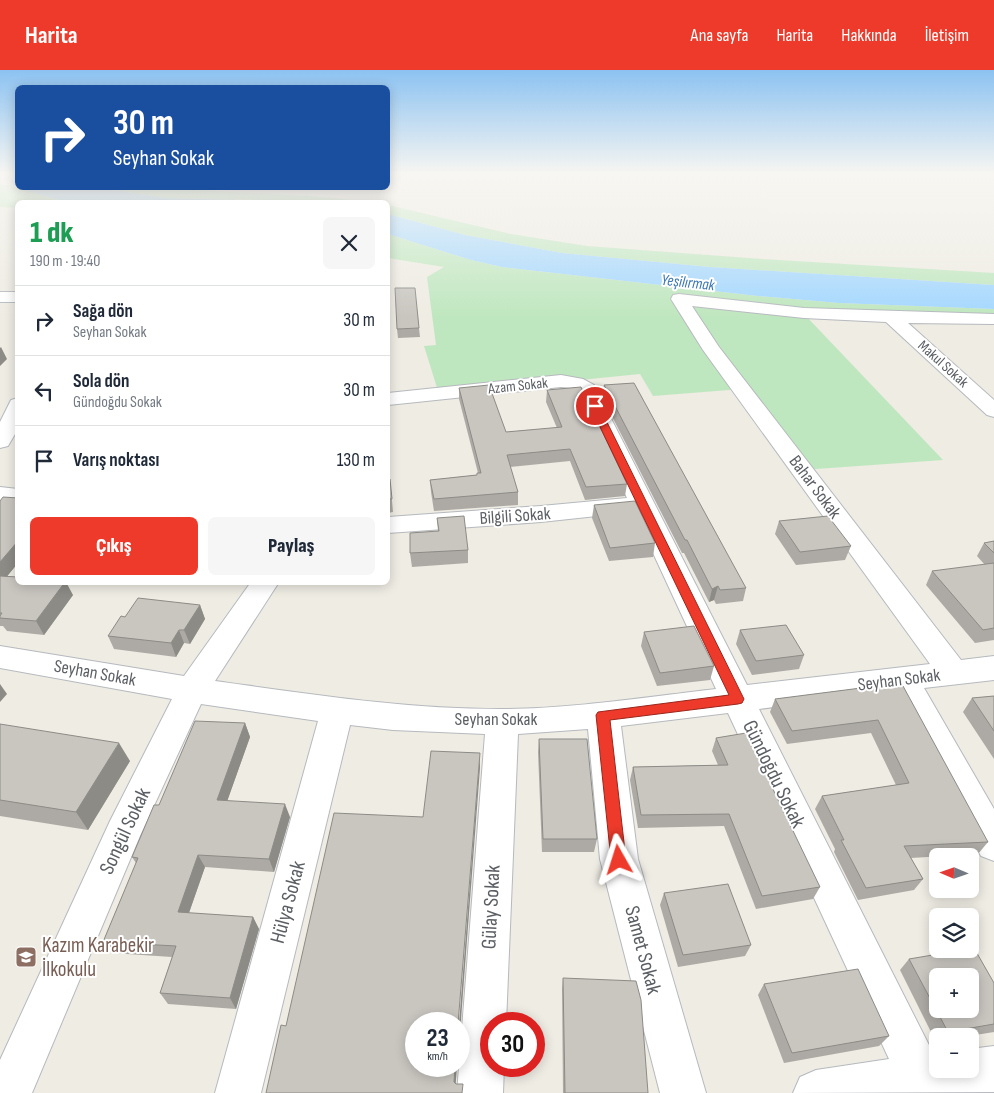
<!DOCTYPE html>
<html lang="tr">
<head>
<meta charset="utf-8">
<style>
	body { margin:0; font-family:"Sofia Sans Condensed",sans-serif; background:#f6f6f7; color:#1f2937; height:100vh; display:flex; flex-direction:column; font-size:19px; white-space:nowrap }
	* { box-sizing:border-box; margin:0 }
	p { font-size:16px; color:#747a83 }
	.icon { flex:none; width:28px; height:28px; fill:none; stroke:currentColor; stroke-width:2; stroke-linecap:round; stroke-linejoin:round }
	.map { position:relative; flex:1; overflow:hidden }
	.side { position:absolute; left:15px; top:130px; width:375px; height:385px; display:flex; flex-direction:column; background:#fff; border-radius:8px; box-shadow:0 2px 12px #0003 }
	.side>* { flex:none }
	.hud { position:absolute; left:15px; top:15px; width:375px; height:105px; border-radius:8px; box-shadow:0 2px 12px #0003; background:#1a4fa0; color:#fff; overflow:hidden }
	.needle { width:32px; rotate:272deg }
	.controls { position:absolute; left:929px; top:778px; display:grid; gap:10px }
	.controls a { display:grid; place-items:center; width:50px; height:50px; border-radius:8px; background:#fff; box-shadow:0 2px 12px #0003; font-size:25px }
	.speed { position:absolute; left:405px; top:942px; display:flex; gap:10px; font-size:25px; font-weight:700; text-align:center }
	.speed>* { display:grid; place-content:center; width:65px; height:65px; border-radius:50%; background:#fff; box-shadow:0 2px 12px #0003; line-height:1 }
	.speed small { font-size:12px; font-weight:400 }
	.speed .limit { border:8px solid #d22; background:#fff; color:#111 }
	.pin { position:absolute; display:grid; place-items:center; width:42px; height:42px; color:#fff; margin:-21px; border:2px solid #fff; border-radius:50%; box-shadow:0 1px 5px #0007 }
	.me { position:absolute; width:55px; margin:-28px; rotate:354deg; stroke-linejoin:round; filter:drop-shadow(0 0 4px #0008) }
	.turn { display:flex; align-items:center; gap:18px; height:105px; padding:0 15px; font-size:22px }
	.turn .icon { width:65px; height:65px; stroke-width:2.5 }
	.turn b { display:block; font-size:35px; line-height:42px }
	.round { display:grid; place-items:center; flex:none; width:52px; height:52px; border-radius:8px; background:#f6f6f7 }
	.head { display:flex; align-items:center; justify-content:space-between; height:85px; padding:0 15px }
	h1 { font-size:30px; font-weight:800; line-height:38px; color:#1e9e55 }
	.primary-button { display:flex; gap:10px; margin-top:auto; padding:10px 15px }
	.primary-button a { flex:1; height:58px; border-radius:8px; background:#ed3a2b; color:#fff; font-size:20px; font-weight:800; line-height:58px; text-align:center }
	.primary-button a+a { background:#f6f6f7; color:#1f2937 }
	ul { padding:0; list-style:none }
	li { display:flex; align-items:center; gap:15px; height:70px; padding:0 15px; border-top:1px solid #e0e1e3 }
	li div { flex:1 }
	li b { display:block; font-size:19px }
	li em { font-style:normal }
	header { display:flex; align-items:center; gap:30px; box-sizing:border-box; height:70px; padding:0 25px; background:#ed3a2b; color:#fff }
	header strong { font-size:24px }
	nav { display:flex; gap:28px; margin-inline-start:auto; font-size:18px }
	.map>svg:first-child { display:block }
	.green { fill:#bfe7bf }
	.water { fill:#a3d7ff }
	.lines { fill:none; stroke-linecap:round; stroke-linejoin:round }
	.minor-casing { stroke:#b6b9be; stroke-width:2 }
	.minor { fill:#fff; fill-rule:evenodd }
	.wall { fill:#adaaa5 }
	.shaded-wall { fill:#8d8b86 }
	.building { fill:#c9c6c0; stroke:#8d8b86; fill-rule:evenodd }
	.route { fill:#ed3a2b; stroke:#9a261c }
	.labels { text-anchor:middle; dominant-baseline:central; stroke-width:4; stroke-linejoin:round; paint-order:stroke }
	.far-street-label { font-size:15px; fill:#5b5f64; stroke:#fff }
	.far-water-label { font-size:16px; font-style:italic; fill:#3d77b3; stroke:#fff }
	.street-label { font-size:18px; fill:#5b5f64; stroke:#fff }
	.near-street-label { font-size:21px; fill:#5b5f64; stroke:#fff }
	.near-education-label { font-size:21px; fill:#785e54; stroke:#fff; text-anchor:start }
</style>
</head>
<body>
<header>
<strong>Harita</strong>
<nav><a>Ana sayfa</a><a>Harita</a><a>Hakkında</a><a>İletişim</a></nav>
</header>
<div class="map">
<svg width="994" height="1023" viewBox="0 0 994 1023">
	<rect width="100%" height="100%" fill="#eeece3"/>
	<!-- green -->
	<path class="green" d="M0,114L29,120L66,132H18L17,138L0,137Z
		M103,118H151L312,126L372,132L165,128Z
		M388,135L511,164L587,176L762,189L994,203V215L710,197L562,183L465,165L388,144Z
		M388,164L471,190L502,197L758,226L839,233L994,239V249L804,244L943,390L802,400L742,319L653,326L640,304L439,324L424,276L436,275L427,207L444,197L388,188Z"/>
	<!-- water -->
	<path class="water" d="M19,118H103L165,128L310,132H66Z
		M388,144L465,165L562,183L710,197L994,215V239L839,233L758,226L502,197L471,190L388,164Z"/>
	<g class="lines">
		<!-- minor casing -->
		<g class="minor-casing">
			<path id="minor" d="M0,222H18V232H0Z
				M679,224L804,238L994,244V254L908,253L994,330V347L987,345L886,252L804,248L692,236L719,277L961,590L994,586V610L924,618L994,739V791L981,786L894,622L759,639L933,983L938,982V999H970V979L994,976V1022L793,1023L800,1007L816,1000L889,989L728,643L621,656L638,789L706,1023H660L600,789L588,659L518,664L506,954H491V996H504L503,1023H457L485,664L393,660L350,655L261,1023H215L318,651L201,634L140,766L32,1023H0V990L110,751L172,629L0,598V576L184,606L251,512H279L215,611C310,624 405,639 501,639C571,639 647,627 716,619L634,442L541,452L388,463V447L541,436L627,428L579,323L571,318L561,317L388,335V323L561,305L583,309L594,315L747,615L930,594L703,280L671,229L673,225Z
				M18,328V359L8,376L0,378V352L11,330Z
				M0,417L18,419V433L0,431Z"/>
		</g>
		<!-- minor -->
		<use href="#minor" class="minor"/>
	</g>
	<!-- wall -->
	<path class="wall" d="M419,258L420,267L398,268L397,259Z
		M604,315L746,518L743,531L716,534L714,530L709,532L684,483H682L602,327Z
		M459,318L506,362L557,358L546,332L547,320L627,414L625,426L585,430L570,391L510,397L518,422V435L434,441L431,422L430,410L477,405V403H478L459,329Z
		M388,409H390L393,442L388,443Z
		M18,428V493L7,506L73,525L44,565L7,561L3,556H0V431Z
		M594,435L655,473L653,487L609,491L592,448Z
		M437,448L468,480V493L412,497L410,483L438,461Z
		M779,451L851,476L845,490L796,495L775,464Z
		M994,471V570L975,573L926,515L932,501L985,495L977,486L984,473Z
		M200,535L205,549L190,574L184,573L176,587L114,579L108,566L125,547Z
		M740,560L804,585L799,599L752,605L736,574Z
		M644,562L714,596L710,610L657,616L641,576Z
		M861,618L988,772L978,784L911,788L923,809L914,820L858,830L834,782L835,779L815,739L822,726L896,715L871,663L787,674L770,642L775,629Z
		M994,626V689L963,642L972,628Z
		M245,653L250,667L227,731L290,747L274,802L205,797L189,843L253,847L259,859L236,939L168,934L160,923L172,887L112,883L103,872L136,793L132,787L159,735Z
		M0,654L130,691L88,760L0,746Z
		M716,668L820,817L813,829L756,839L724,756L638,758L630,710L633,697L718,695L712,681Z
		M539,669L597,769L594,782H542L538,682Z
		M664,823L751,875L745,886L678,897L660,835Z
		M909,889L994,913V962L969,966H938V972H936L900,900Z
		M563,908L648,1023H563L562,919Z
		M764,914L889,966L879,976L784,993L758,925Z"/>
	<!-- shaded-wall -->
	<path class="shaded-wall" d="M1,277L7,289L0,296V278Z
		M18,471V493L0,515V492Z
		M65,512H66L73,525L44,565L36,551Z
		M718,516L714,530L709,532L712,519Z
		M200,535L205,549L190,574L184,560Z
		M179,560L184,573L176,587L171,573Z
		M0,614L7,624L0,632Z
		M245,653L250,667L223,743L217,730Z
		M119,673L130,691L88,760L76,742Z
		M480,683V698L459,976V954Z
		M285,734L290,747L274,802L269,789Z
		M198,785L205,797L185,854L178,842Z
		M253,847L259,859L236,939L230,928Z
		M455,996H457L455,1023L454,1012Z"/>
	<!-- building -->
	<path class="building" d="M395,218H415L419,258L397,259Z
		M634,313L746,518L720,520L718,516L712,519L687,470H685L604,315Z
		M489,315L506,362L562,357L547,320L581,317L627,414L586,417L570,379L507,385L518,422L434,429L430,410L477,405V403H481L459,318Z
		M388,409H390L392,429H388Z
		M3,427L18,428V471L0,492V431Z
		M635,431L655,473L610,478L594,435Z
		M464,446L468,480L410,483V463L439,461L437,448Z
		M828,446L851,476L800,482L779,451Z
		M994,471V483L984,473Z
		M994,493V558L983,560L932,501Z
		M0,506L18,507V512H65L36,551L0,548V546L2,543H0Z
		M138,528L200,535L184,560H179L171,573L108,566L121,546L125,547Z
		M786,555L804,585L756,591L740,560Z
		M694,556L714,596L660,603L644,562Z
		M903,616L988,772L904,776L923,809L866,818L841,770H844L822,726L909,713L878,650L792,661L775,629L861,618Z
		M994,626V661L972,628Z
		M195,651L245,653L217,730L285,734L269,789L198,785L178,842L253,847L230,928L160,923L176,876L103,872L138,788L132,787L154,735H159Z
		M0,654L119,673L76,742L0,730Z
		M746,663L820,817L762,826L729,744L641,745L633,697L728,695L716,668Z
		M539,669H587L597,769H543Z
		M431,681L480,683L458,954H416V996H455L454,1012L456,1014H463L462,1023H266L281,955L286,956L334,743L423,747Z
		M728,814L751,875L683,885L664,823Z
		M974,878L994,913V954L948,962L909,889ZM938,906H970V939H938Z
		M858,899L889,966L792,983L764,914Z
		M563,908L636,911L641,930L648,1023H565Z"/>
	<!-- sky -->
	<linearGradient id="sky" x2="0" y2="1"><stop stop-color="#8cc2f1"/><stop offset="0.42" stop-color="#f7f6f2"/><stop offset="1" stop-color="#f7f6f2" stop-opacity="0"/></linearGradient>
	<rect width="994" height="247" fill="url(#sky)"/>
	<!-- route -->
	<path class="route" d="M595,333L599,336L744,629L742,633L738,634L610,650L626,790L624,795L619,797L613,795L611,790L596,645L598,642L729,625L590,336Z"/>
	<!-- icons -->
	<defs>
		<g id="school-square" transform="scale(1.125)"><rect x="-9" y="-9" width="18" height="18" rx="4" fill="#8d6e63" stroke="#fff"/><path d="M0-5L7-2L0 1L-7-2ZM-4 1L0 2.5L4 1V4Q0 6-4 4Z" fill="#fff"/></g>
	</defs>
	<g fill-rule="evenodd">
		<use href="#school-square" x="26" y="887"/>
	</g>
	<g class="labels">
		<!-- far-street labels -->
		<g class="far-street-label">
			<text transform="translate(943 294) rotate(42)">Makul Sokak</text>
			<text transform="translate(518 316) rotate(-6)">Azam Sokak</text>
		</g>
		<!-- far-water labels -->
		<g class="far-water-label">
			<text transform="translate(688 213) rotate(6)">Yeşilırmak</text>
		</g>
		<!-- street labels -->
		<g class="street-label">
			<text transform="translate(815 417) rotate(53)">Bahar Sokak</text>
			<text transform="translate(515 446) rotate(-4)">Bilgili Sokak</text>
			<text transform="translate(95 603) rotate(10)">Seyhan Sokak</text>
			<text transform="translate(899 610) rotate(-7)">Seyhan Sokak</text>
			<text x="496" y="649">Seyhan Sokak</text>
		</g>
		<!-- near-street labels -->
		<g class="near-street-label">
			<text transform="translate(774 704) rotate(64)">Gündoğdu Sokak</text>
			<text transform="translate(125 761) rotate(-65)">Songül Sokak</text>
			<text transform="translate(288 832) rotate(-75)">Hülya Sokak</text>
			<text transform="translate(491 837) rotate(-87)">Gülay Sokak</text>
			<text transform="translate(643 880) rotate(75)">Samet Sokak</text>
		</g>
		<!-- near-education labels -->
		<g class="near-education-label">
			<text x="42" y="875">Kazım Karabekir<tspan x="42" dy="24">İlkokulu</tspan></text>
		</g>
	</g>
</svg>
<div class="controls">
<a><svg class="needle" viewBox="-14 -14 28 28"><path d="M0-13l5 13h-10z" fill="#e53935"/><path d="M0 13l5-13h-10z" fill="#747a83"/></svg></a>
<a><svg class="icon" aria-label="layers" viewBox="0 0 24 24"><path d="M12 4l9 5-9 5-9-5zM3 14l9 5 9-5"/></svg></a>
<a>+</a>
<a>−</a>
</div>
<div class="speed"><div>23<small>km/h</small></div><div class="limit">30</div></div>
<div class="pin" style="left:595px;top:336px;background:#d93025"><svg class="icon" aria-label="arrive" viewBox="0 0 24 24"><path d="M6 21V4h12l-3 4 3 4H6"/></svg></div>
<svg class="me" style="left:619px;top:790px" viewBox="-20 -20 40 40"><path d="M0-17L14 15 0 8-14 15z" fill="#ed3a2b" stroke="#fff" stroke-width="4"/></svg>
<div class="hud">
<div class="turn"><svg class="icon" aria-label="right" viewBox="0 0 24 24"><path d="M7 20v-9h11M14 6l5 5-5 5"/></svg><div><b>30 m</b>Seyhan Sokak</div></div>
</div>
<section class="side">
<div class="head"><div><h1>1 dk</h1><p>190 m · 19:40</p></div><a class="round"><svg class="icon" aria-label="close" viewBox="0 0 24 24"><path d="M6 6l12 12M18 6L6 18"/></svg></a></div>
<ul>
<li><svg class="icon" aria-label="right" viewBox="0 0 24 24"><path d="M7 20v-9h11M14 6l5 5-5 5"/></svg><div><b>Sağa dön</b><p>Seyhan Sokak</p></div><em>30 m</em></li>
<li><svg class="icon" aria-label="left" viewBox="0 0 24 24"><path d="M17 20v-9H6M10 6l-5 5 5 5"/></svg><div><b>Sola dön</b><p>Gündoğdu Sokak</p></div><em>30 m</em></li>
<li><svg class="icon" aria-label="arrive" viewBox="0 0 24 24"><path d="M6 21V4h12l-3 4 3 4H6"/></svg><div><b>Varış noktası</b></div><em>130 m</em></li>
</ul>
<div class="primary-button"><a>Çıkış</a><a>Paylaş</a></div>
</section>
</div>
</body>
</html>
